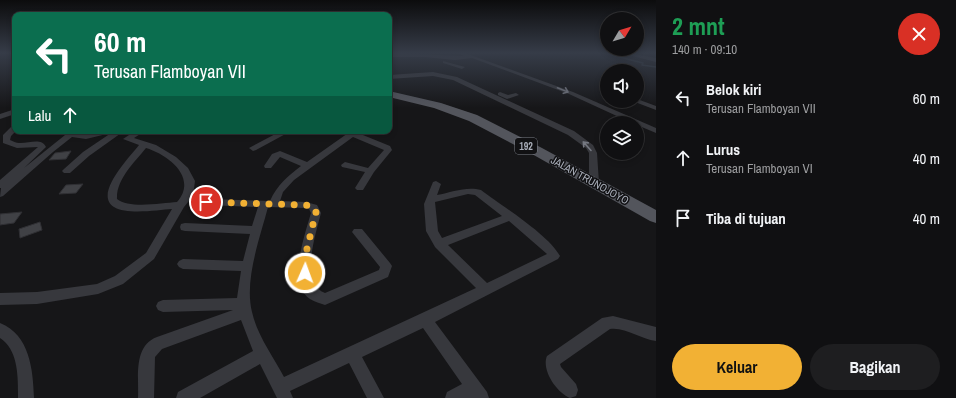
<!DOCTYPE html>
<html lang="id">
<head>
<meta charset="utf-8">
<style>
	body { margin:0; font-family:"Archivo Narrow",sans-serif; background:#1e1e20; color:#f1f3f6; height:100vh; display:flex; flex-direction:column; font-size:15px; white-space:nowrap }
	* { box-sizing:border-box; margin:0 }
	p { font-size:13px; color:#9c9d9f }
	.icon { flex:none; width:22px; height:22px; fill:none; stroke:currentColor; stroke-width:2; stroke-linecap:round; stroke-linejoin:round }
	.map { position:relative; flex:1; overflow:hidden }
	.sheet { display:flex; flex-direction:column; background:#101012; width:300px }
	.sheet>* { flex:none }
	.hud { position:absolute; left:12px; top:12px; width:380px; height:122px; border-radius:8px; box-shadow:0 2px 6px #0003,0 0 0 1px #303032; background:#0b6e4f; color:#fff; overflow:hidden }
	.needle { width:26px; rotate:52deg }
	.tools { position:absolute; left:600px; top:12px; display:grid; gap:8px }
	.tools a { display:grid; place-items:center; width:44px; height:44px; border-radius:50%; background:#101012; box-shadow:0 2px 6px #0003,0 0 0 1px #303032; font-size:20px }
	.pin { position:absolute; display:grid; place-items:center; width:34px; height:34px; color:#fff; margin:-17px; border:2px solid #fff; border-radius:50%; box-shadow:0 1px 4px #0007 }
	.me { position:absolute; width:44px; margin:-22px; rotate:2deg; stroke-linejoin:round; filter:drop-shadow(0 0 3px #0008) }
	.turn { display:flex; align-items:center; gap:14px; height:84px; padding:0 16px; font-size:18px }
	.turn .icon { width:52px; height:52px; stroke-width:2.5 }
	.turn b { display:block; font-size:28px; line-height:34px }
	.then { display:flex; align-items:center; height:38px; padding:0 16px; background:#0003; gap:8px; font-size:15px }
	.round { display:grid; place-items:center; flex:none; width:42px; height:42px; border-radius:21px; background:#1e1e20 }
	.overview { display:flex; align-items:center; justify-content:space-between; height:68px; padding:0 16px }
	h1 { font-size:24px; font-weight:700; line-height:30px; color:#1e9e55 }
	.primary-button { display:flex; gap:8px; margin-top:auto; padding:8px 16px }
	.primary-button a { flex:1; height:46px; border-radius:24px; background:#f2b134; color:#111; font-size:16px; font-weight:700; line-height:46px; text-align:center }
	.primary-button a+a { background:#1e1e20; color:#f1f3f6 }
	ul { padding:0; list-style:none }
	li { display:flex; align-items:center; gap:12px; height:60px; padding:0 16px }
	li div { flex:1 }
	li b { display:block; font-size:15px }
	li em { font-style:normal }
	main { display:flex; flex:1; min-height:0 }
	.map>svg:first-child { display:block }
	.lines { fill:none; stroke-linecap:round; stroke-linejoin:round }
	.stream { stroke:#2c353c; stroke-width:1.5 }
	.building { fill:#404145; stroke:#303034 }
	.minor { fill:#37383d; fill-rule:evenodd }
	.primary { fill:#53555c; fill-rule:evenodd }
	.oneway { stroke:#757881 }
	.route { stroke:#f2b134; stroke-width:7; stroke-dasharray:0 12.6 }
	.labels { text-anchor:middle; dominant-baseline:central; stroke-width:3; stroke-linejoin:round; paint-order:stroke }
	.shield { fill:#111113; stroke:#7b7e86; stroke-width:1 }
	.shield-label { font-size:10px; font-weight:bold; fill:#a8adb8 }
	.street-label { font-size:11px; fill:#a8adb8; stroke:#111113 }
</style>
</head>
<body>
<main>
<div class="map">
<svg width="656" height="398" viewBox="0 0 656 398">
	<rect width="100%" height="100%" fill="#161618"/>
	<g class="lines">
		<!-- stream -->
		<path class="stream" d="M604,53L643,63L642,65L656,67"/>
	</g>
	<!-- building -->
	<path class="building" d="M71,151L66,159L49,160L55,153Z
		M83,184L76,193L59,194L66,185Z
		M22,212L14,223L0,225V214Z
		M40,222L42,230L20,238L19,229Z"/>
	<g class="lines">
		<!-- minor -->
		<path class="minor" d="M389,53L464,56L458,53H465L573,92L656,128V133L637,125V123H632L569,94L472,58L455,60L425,57H389Z
			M621,53H629L656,58V62Z
			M443,61L465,67L462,69L443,63Z
			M433,72L457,77L574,131L593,145L597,153L599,183L597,185H591L589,183V153L586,148L568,135L453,80L433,76L389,79V75Z
			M500,92L508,95L516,93L519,95L507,99L498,95V93Z
			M637,99L656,106V110L635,102L634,101H637Z
			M15,109V114L0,119V114Z
			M12,126H15L16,131L11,136L10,140C13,141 16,143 19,143C28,144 41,137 46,147L24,168L70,131H77V134C88,136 100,131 112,131L111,133L86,139L72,137L53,152L3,196L0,197L1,188H0V180L38,147L17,148L3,143V135Z
			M114,131H124L89,156L70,173H64L62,171L64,169L83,152Z
			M135,131H145L134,138L156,145L176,157L188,168L195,181L193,196L184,207L154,259L123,284L98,294L37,304L0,305V293L37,292L97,284L115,276L146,253L172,209C158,210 127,215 114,207C93,194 130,157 139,145L123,139ZM146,148C169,155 198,178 177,202C162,203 129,209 117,199C116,179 135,162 146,148Z
			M281,131H291L256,150L253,151L249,148Z
			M351,131H360L358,133L390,146L392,150L374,172L363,190H357L355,188L365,172L342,167L341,165L345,162L368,168L384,150L353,137L294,180L283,192L280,201L306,202L317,205L321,213C316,233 299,283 325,293L379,270L380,267L352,232L354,229H362L390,263L392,266L388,277L325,305C320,303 315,302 310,299C287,284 305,234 311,213L309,209L306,208L268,207C260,238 244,280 252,312C257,335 273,356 284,377L476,288L435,247L426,231L424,204L433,182L436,181L441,184L437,195C452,192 467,186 481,190C502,206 548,234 560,256L558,259L435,322L487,392L489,398H445L447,392L462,384L423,328L362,357L384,398H367L349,363L290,391L293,398H277L260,364L200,398H176L178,392L253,351L241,320L162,349L155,357L154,398H138C139,377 133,346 157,337L233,310L163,312L158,310L156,306L158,302L163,300L237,298L241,271L183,269L179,267L177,264L179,261L183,259L243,261L250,234L185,231L181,230L180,227L181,224L185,223L252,226L258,207L206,205L201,202L206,199L270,201C277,185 288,176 301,166L280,157L271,168H265L264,166L272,154L280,151L307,162ZM468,194L475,195L502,216L442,238L438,231L435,202ZM509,221L547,254L487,283L448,245Z
			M613,316L656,327V341C640,339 626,327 610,329L560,364L561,367L576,384L578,390L576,396L570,398C557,393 541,370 547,356L602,318Z
			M0,323C30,335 33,370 34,398H18C18,379 19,350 0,338Z"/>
		<!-- primary -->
		<path class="primary" d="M389,91L441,103L477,115L542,148L656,210V223L650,221L532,154L469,121L434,108L389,97Z"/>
	</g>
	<!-- one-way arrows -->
	<defs><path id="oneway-shaft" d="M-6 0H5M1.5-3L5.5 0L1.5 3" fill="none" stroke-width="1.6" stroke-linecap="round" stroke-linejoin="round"/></defs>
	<g class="oneway">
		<use href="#oneway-shaft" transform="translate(563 90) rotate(22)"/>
		<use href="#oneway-shaft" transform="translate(587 146) rotate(-132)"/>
	</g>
	<!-- sky -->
	<linearGradient id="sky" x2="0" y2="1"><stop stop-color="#0c0c0d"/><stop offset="0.49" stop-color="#363c48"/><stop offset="1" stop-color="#363c48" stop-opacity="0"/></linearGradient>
	<rect width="656" height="108" fill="url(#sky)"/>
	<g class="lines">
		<!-- route -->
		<path class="route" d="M206,202L306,205L313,207L316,212L305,257V273"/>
	</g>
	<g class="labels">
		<!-- shield labels -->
		<rect class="shield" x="515" y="138" width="22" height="16" rx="3"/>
		<g class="shield-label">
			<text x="526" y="146">192</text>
		</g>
		<!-- street labels -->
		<g class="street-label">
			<text transform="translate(590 180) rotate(29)">JALAN TRUNOJOYO</text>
		</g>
	</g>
</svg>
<div class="tools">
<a><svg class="needle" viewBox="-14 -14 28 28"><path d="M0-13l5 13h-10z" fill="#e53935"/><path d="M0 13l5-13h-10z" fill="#9c9d9f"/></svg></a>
<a><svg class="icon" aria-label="sound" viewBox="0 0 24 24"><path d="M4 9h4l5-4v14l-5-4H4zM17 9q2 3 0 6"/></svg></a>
<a><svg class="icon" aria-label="layers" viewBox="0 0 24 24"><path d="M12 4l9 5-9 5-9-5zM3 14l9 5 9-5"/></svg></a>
</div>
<div class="pin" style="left:206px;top:202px;background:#d93025"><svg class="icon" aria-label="arrive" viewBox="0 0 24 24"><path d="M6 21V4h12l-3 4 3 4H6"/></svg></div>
<svg class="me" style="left:305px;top:273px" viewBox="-20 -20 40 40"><circle r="17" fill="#f2b134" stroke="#fff" stroke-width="3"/><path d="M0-11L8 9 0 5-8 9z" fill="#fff"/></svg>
<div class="hud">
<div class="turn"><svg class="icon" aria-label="left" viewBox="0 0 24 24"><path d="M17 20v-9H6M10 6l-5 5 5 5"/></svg><div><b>60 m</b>Terusan Flamboyan VII</div></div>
<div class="then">Lalu<svg class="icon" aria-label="ahead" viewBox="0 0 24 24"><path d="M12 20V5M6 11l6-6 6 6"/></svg></div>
</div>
</div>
<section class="sheet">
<div class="overview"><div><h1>2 mnt</h1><p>140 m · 09:10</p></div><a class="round" style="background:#d93025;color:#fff"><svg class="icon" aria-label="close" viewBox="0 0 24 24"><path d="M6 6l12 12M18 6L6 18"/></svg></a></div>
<ul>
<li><svg class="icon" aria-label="left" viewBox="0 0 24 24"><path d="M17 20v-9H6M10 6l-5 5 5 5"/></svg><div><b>Belok kiri</b><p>Terusan Flamboyan VII</p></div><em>60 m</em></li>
<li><svg class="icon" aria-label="ahead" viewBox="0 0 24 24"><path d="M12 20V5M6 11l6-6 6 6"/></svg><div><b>Lurus</b><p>Terusan Flamboyan VI</p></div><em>40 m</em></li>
<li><svg class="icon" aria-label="arrive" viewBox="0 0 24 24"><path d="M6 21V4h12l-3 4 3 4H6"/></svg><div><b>Tiba di tujuan</b></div><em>40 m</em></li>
</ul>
<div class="primary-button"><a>Keluar</a><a>Bagikan</a></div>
</section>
</main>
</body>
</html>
